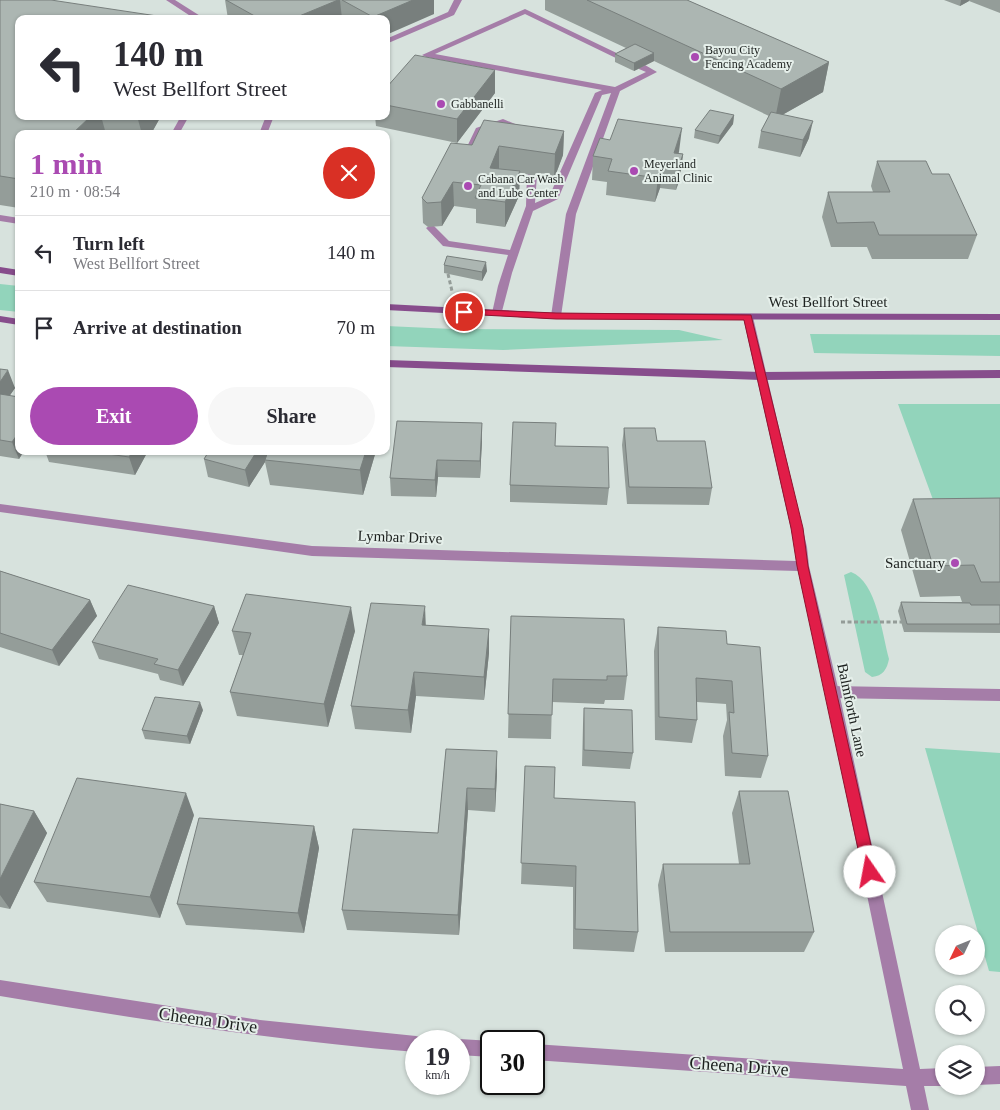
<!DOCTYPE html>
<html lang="en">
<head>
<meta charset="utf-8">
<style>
	body { margin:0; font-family:Georgia,serif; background:#f7f7f7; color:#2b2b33; height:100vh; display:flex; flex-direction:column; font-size:19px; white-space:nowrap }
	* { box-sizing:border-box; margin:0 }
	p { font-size:16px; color:#7c7c81 }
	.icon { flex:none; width:28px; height:28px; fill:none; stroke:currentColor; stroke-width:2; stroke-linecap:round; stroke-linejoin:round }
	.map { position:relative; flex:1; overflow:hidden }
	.sheet { position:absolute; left:15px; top:130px; width:375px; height:325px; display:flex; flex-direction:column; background:#fff; border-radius:10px; box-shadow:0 1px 4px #0004 }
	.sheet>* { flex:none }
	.hud { position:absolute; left:15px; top:15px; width:375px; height:105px; border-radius:10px; box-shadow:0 1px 4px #0004; background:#fff; color:#2b2b33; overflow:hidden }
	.needle { width:32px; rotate:227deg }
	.tools { position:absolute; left:935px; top:925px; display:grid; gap:10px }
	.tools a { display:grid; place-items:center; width:50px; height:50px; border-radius:50%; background:#fff; box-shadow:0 1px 4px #0004; font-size:25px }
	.speed { position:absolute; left:405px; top:1030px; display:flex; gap:10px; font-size:25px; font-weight:700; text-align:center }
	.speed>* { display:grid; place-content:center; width:65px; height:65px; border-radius:50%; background:#fff; box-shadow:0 1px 4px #0004; line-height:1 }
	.speed small { font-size:12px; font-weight:400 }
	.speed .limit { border:2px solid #111; border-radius:8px; background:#fff; color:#111 }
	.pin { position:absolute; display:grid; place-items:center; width:42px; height:42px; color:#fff; margin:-21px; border:2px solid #fff; border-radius:50%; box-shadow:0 1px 5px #0007 }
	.me { position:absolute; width:55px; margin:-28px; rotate:348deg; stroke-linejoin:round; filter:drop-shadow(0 0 4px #0008) }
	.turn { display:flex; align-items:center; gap:18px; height:105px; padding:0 15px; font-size:22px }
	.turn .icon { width:65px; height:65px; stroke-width:2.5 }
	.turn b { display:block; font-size:35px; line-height:42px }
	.round { display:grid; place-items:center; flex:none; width:52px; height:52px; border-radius:26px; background:#f7f7f7 }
	.headline { display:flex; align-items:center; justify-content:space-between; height:85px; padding:0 15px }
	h1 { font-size:30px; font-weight:800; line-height:38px; color:#aa4ab2 }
	.cta { display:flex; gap:10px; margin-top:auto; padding:10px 15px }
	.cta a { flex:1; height:58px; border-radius:30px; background:#aa4ab2; color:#fff; font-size:20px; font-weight:800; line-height:58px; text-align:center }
	.cta a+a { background:#f7f7f7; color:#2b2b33 }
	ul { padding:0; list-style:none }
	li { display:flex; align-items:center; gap:15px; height:75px; padding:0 15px; border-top:1px solid #e1e1e2 }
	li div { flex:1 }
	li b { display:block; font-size:19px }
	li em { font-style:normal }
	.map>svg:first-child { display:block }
	.green { fill:#92d4bb }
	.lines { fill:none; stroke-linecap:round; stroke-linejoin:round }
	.path { stroke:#949c98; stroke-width:3; stroke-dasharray:4 2.5; stroke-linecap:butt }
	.service { fill:#a57da8; fill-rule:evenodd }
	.minor { fill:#a57da8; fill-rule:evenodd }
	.secondary { fill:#874d8c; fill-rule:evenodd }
	.wall { fill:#949d99 }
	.shaded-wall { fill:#787f7d }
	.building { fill:#acb6b2; stroke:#787f7d }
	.route { fill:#e11d48; stroke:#92132f }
	.poi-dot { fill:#aa4ab2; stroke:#e5efea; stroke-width:2 }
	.labels { text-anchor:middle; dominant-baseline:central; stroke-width:4; stroke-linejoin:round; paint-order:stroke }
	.far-poi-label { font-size:12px; fill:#1d211f; stroke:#e5efea; text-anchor:start }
	.street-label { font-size:15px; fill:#1d211f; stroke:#e5efea }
	.poi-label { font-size:15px; fill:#1d211f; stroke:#e5efea; text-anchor:end }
	.near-street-label { font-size:18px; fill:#1d211f; stroke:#e5efea }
</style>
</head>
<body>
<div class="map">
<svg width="1000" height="1110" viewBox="0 0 1000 1110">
	<rect width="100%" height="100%" fill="#d7e2dd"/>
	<!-- green -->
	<path class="green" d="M0,284L19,286V312L0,310Z
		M386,326L453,329L679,330L723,340L503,350L386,346Z
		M810,334L1000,335V356L814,353Z
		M898,404H1000V527H943Z
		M851,572C877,582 882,634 889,659C887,669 883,676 872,677L865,672L844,575Z
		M925,748L1000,753V972L989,971Z"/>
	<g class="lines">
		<!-- path -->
		<path class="path" d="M448,274L452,291
			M841,622H904"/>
		<!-- service -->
		<path class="service" d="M166,0H175L205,19H195Z
			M454,0H462L454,15L386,44V39L448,12Z
			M525,9L627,58L620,60L525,14L435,54L615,87L646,72L639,69V65H645L657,72L620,91L576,214L561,316L556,319L551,316L566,214L611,93L602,95L558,199L533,211L512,273L501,315H493L492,313L498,286L508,255L443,246L426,228L431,225L434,226L449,241L510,250L526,206L527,175L532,172L537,175L535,203L549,197L595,93L602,90L426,57L422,55Z
			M181,116H189L179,134H171Z
			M266,116H274L267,134H259Z
			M503,119L527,129L523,132L503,125L483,132L471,155H465L464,153L476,128Z
			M0,215L19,218V224L0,221Z
			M832,686L1000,689V701L832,698L827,696L825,692L827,688Z"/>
		<!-- minor -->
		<path class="minor" d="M748,314L753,317L807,547L809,566L839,692L920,1069L944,1068V1086H924L929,1110H911L906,1086L534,1060V1044L903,1069L825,692L798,571L312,556L0,512V504L312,546L796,561L795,547L743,317Z
			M0,980L260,1020L416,1036L422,1038L423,1041H416V1052C276,1041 138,1019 0,996Z
			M459,1039L493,1041L491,1057L459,1055V1041H453Z
			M1000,1066V1084L976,1085V1067Z"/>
		<!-- secondary -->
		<path class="secondary" d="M0,267L19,270V276L0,273Z
			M386,304L556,313L1000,314V320L556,319L386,310Z
			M0,316L19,319V325L0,322Z
			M386,360L761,372L1000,370V378L761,380L386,367Z"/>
	</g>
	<!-- wall -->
	<path class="wall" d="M0,0L19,116H161L151,134H19V208L0,205Z
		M225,0H434V14L386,19H228Z
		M545,0H687L829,62L823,92L782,115L809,138L800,157L758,148L761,131L769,116L654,61L634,71L615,62V54L626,48L545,10Z
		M944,0H1000V13L969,1L960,6Z
		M495,70V93L457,143L376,126L375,116H386V88Z
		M734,115L733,124L718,144L694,138L695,130Z
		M564,131L563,155L554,179L520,173L519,196L505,227L476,223V209L454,206L442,226L428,227L423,223L422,198L472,145Z
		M679,153L683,154L680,178L676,190L660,188L655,202L606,195L607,182L592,180L593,156Z
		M877,161L977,235L968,259H872L867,247H831L822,217L828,192H873L871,186Z
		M444,265L487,271L482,281L444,273Z
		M0,369L15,388L10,395L19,451H24L19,459L0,456Z
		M482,423V441L480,478L438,477L436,497L391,496L390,478Z
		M624,428L657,441L712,488L709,505L627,504L622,445Z
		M555,446L609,488L607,505L510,502V485Z
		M45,451H148L135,475L49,462Z
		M186,451H376L363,495L270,485L265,462L249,487L208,477L204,459L207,454L187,455Z
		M1000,498V633L904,632L898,611L901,602H962L960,596L920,597L901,530L913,499Z
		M0,571L90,600L97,616L59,666L0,647Z
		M214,606L219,623L183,686L160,680L158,674L99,659L92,642Z
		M511,616L627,676L624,700H605L604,704L552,702L551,739L508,738Z
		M426,625L489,629V653L484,700L416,696L411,733L355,729L351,706Z
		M658,627L727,644L768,756L761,778L725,776L723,736L727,720L726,704L697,702V720L692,743L655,740L654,651Z
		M232,631H355L328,727L237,716L230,692L243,655H239Z
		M584,708L633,753L630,769L582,766L583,724Z
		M203,710L190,744L145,739L142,730Z
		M446,749L497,774L495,812L468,810L459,935L347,930L342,910L438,833Z
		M525,766L554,798L638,932L634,952L573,949V887L521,884Z
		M739,791L814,932L804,952H665L658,885L663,864H739L732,813Z
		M0,804L34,811L47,833L10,909L0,907Z
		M194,815L160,918L47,902L34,882Z
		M314,826L319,848L304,933L186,925L177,904Z"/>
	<!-- shaded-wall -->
	<path class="shaded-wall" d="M338,0H340L342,19H292Z
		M413,0H434V14L386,35V19H374L373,17Z
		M961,0H969V1L960,6Z
		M654,53V61L634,71V63Z
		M829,62L823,92L775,119L781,89Z
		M495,70V93L457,143V119Z
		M734,115L733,124L718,144L720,136Z
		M91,116H101L106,134H72Z
		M137,116H161L151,134H142Z
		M813,121L809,138L800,157L803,140Z
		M682,128L679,152L675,165L674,153Z
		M564,131L563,155L554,179L555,154Z
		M499,146V170L490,168Z
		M683,154L680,178L676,190L679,166Z
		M663,163L660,188L655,202L658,178Z
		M520,171L519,196L505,227V202Z
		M453,182L454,206L442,226L441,202Z
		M486,262L487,271L482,281V272Z
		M8,370L15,388L0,410V382Z
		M388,380L390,405L386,417V384Z
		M482,423V441L480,478V461Z
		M19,432V451H24L19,459L12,442Z
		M133,451H148L135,475L129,457Z
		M257,451H272L265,460V462L249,487L245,470Z
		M366,451H376L363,495L360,470Z
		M437,460L438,477L436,497L435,480Z
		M90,600L97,616L59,666L52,650Z
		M214,606L219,623L183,686L178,670Z
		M425,606L426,630L422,625Z
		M351,607L355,631L328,727L324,704Z
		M489,629V653L484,700V677Z
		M414,672L416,696L411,733L408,710Z
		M200,702L203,710L190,744L187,736Z
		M497,751V774L495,812V789Z
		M467,788L468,810L459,935L458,915Z
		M186,793L194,815L160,918L150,897Z
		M34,811L47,833L10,909L0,895V879Z
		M314,826L319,848L304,933L298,913Z"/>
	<!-- building -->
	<path class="building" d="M0,0H51L177,19H19V116H91L72,134H19V179L0,176Z
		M226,0H338L292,19H260Z
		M342,0H413L373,17Z
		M587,0H687L829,62L781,89Z
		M635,44L654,53L634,63L615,54Z
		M415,55L495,70L457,119L386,105V88Z
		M710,110L734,115L720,136L695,130Z
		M771,112L813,121L803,140L761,131Z
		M618,119L682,128L674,153L683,154L679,166L663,163L658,178L608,171L612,159L593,156L600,138L610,140Z
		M484,120L564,131L555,154L499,146L490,168L520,171L505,202L475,198L481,185L453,182L441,202L427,203L422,198L451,143L472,145Z
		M877,161H926L932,174H949L977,235H879L874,222L837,223L828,192H890Z
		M447,256L486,262L482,272L444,265Z
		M0,369L8,370L0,382Z
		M0,394L19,397V432L12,442L0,440Z
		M397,421L482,423L480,461L437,460L435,480L390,478Z
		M513,422L556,423L555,446L608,447L609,488L510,485Z
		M624,428H655L657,441H705L712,488L629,487Z
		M88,451H133L129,457Z
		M209,451H257L245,470L204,459Z
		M268,451H366L360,470L265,460Z
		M1000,498V582H981L974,565L933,566L913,499Z
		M0,571L90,600L52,650L0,633Z
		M128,585L214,606L178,670L154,664L158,659L92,642Z
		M246,594L351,607L324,704L230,692L251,633L232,631Z
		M901,602L970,603L971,605H1000V624H907Z
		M371,603L425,606L422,625L489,629L484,677L414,672L408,710L351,706Z
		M511,616L624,619L627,676H607V680L553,679L552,715L508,714Z
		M658,627L726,631L727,644L760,647L768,756L732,753L729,712L734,713L732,681L696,678L697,720L659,717Z
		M155,697L200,702L187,736L142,730Z
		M584,708L632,710L633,753L584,750Z
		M446,749L497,751L495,789L467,788L458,915L342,910L353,829L438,833Z
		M525,766L555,767L554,798L635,802L638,932L575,929L576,866L521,863Z
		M77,778L186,793L150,897L34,882Z
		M739,791H788L814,932H670L663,864H750Z
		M0,804L34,811L0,879Z
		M199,818L314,826L298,913L177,904Z"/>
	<!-- route -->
	<path class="route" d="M461,309L556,313L751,315L803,528L808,566L877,872L875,876L870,878L865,876L863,872L797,566L791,528L744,320L556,319L464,314L459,312Z"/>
	<!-- markers -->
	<g class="poi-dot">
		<circle cx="695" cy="57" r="5"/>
		<circle cx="441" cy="104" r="5"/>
		<circle cx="634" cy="171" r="5"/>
		<circle cx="468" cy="186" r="5"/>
		<circle cx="955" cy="563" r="5"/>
	</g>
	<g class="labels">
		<!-- far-poi labels -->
		<g class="far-poi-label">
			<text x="705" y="50">Bayou City<tspan x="705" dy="14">Fencing Academy</tspan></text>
			<text x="451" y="104">Gabbanelli</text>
			<text x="644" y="164">Meyerland<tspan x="644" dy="14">Animal Clinic</tspan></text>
			<text x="478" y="179">Cabana Car Wash<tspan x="478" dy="14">and Lube Center</tspan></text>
		</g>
		<!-- street labels -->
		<g class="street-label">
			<text x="828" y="302">West Bellfort Street</text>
			<text transform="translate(400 537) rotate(2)">Lymbar Drive</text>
			<text transform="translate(852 710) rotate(78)">Balmforth Lane</text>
		</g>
		<!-- poi labels -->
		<g class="poi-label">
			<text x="945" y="563">Sanctuary</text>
		</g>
		<!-- near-street labels -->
		<g class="near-street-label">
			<text transform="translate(208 1020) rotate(8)">Cheena Drive</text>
			<text transform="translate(739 1066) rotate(4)">Cheena Drive</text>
		</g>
	</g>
</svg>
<div class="tools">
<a><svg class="needle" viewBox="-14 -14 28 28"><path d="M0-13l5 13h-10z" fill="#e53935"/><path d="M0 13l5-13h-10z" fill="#7c7c81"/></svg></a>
<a><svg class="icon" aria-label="search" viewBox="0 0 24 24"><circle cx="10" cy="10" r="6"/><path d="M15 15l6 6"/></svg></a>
<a><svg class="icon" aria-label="layers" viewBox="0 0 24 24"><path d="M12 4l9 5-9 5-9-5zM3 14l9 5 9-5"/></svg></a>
</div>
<div class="speed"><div>19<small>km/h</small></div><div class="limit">30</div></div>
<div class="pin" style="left:464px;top:312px;background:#d93025"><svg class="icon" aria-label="arrive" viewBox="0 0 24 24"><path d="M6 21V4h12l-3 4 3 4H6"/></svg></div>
<svg class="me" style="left:870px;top:872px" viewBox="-20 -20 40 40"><circle r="19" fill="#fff"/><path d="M0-13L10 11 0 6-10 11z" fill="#e11d48"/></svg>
<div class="hud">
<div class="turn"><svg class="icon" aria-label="left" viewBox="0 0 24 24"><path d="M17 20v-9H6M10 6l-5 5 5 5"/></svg><div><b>140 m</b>West Bellfort Street</div></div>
</div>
<section class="sheet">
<div class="headline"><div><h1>1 min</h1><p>210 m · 08:54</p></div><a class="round" style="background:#d93025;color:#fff"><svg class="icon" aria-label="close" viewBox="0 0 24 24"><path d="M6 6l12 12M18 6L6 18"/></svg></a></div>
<ul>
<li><svg class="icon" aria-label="left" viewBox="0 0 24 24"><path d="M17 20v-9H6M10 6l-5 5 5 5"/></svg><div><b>Turn left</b><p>West Bellfort Street</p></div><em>140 m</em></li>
<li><svg class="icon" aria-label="arrive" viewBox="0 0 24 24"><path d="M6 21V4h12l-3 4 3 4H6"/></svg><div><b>Arrive at destination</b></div><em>70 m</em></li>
</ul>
<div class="cta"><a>Exit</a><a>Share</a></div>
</section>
</div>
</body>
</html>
